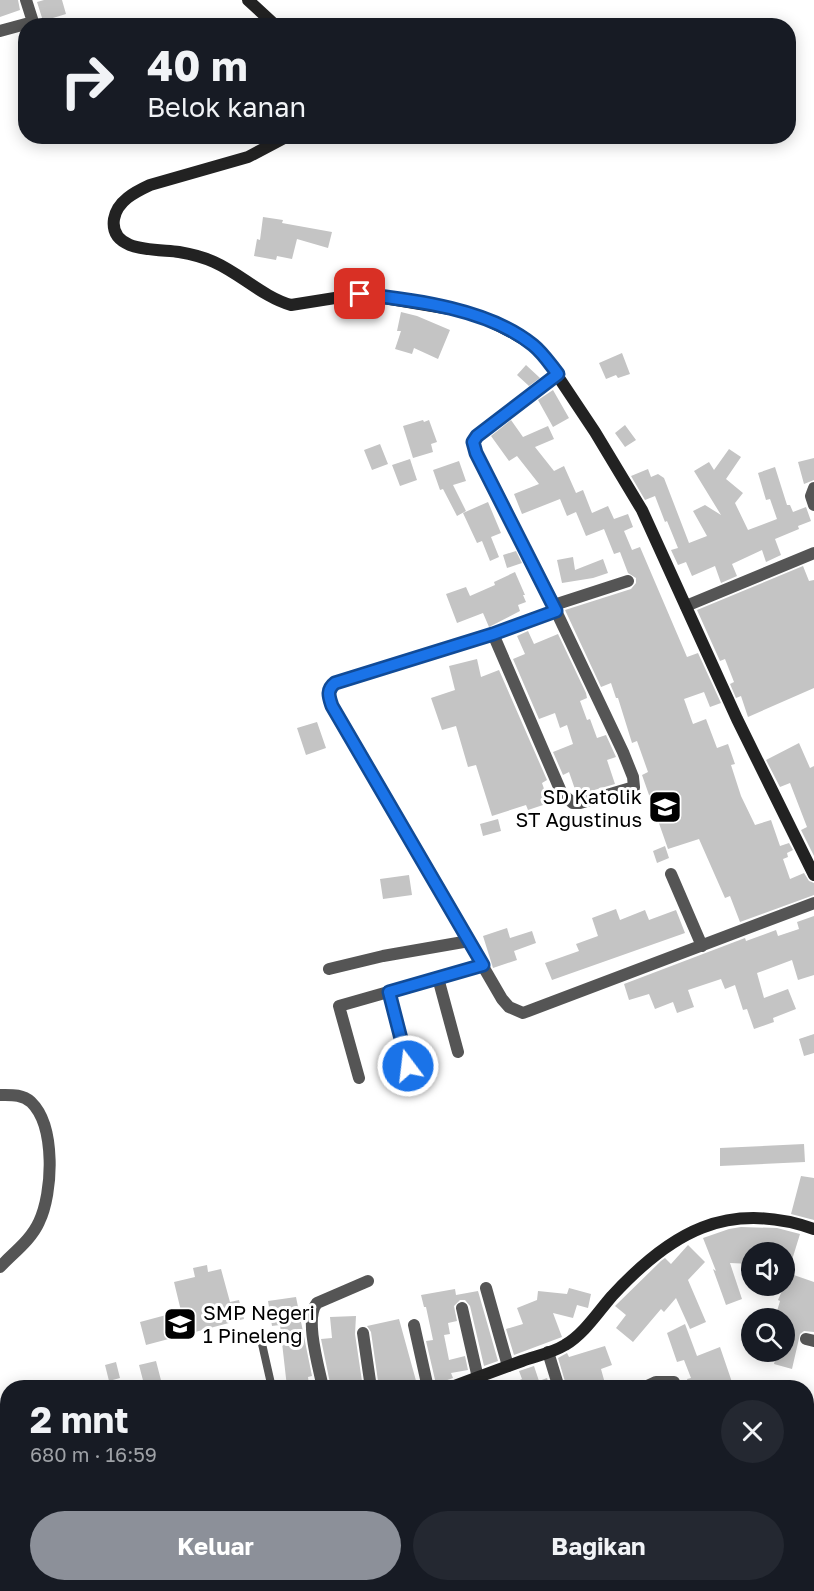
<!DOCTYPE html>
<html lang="id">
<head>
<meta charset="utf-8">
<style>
	body { margin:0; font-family:"Golos Text",sans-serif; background:#242831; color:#f1f3f6; height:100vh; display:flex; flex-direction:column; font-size:22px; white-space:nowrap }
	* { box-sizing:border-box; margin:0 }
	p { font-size:20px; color:#9ea1a6 }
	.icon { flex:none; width:33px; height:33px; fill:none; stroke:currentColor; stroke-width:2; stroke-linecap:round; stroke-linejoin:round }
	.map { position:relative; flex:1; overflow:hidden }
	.drawer { position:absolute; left:0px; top:1380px; width:814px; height:212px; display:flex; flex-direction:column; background:#171b24; border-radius:24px 24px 0 0; box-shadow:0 3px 15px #0003 }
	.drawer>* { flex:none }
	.banner { position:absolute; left:18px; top:18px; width:778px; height:126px; border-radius:24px; box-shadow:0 3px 15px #0003; background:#171b24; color:#f1f3f6; overflow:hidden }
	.controls { position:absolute; left:741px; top:1242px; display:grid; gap:12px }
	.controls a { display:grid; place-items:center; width:54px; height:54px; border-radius:50%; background:#171b24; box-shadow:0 3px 15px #0003; font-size:30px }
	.pin { position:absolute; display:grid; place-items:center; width:51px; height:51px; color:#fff; margin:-26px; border-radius:12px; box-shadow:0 3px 9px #0006 }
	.me { position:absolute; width:66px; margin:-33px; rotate:345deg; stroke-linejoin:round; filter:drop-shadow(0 0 4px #0008) }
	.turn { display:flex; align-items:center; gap:21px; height:126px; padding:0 30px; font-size:27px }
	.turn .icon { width:78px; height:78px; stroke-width:2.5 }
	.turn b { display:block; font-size:42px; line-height:51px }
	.round { display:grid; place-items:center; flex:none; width:63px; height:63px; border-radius:32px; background:#242831 }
	.summary { display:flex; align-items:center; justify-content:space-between; height:102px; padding:0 30px }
	h1 { font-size:36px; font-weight:700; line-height:45px }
	.primary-button { display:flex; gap:12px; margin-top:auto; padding:12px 30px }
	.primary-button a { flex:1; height:69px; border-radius:36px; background:#8c9099; color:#fff; font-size:24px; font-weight:700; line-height:69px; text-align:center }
	.primary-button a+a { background:#242831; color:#f1f3f6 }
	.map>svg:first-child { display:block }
	.building { fill:#c4c4c4 }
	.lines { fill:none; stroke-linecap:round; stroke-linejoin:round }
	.lane { stroke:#555; stroke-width:8 }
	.street { stroke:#555; stroke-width:12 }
	.secondary { stroke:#222; stroke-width:12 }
	.route-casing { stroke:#114b97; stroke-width:15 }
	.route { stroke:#1a73e8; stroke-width:10 }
	.labels { text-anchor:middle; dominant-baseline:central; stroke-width:6; stroke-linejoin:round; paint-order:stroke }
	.poi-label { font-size:20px; fill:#000; stroke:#fff; text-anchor:end }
</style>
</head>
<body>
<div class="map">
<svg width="814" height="1591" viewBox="0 0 814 1591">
	<rect width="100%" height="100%" fill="#fff"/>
	<!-- building -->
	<path class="building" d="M0,0H18L20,10L0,17Z
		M44,0H62L66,14L43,21L37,2Z
		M263,217L283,220L282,223L332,232L328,248L297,239L292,259L277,256L276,260L254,256L257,239L260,240Z
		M401,312L417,316L450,330L438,359L414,348L412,354L395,349L401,331H397Z
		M622,353L630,374L618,378L616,375L606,379L599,363Z
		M526,365L540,378L529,386L517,375Z
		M553,390L569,418L553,427L538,400Z
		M423,420L424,422L429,420L437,442L431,444L433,452L413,458L403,426Z
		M511,420L523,437L548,426L554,439L535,447L554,471L564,466L576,493L583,490L592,513L608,506L614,519L628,514L633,527L624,531L632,550L640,547L687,657L698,653L721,703L710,707L704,692L684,699L693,724L706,719L717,748L728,744L735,764L731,765L741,796L755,825L771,820L780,846L789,843L793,850L787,853L788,857L783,859L790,879L804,873L809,881L814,883V895L740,922L730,896L725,898L699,839L668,849L642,775L648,772L637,741L632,743L618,698H616L611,683L601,687L565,610L631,589L636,583V578L628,573L620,552L614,554L604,529L586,536L576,512L567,516L560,499L522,514L514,494L539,484L517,456L509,461L491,436Z
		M625,425L636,440L625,447L615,433Z
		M380,444L388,464L372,470L364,450Z
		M729,449L741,457L726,479L743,493L735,503L748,530L777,519L770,499L766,500L758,473L775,467L787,505H790L793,512L806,507L811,521L798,526L799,529L775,539L781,555L766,562L762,550L732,564L737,576L721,583L715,566L692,576L686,562L678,565L671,550L678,548L667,521L665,522L655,496L645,500L631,476L648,469L651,477L658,474L664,478L689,543L707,536L693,511L705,505L721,515L694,471L709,462L714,470Z
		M814,458V480L804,484L798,462Z
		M410,459L417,480L400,486L392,465Z
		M459,461L466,481L453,485L466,511L457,516L443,489L440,490L433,470Z
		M488,502L501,533L491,537L499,557L490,561L482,541L477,543L463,513Z
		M516,551L522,563L507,568L503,555Z
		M573,557L575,570L603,559L608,573L593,578L562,583L557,560Z
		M803,566L809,581L814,580V688L748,717L741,696L736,698L730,684L734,682L725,659L720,661L697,610Z
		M515,572L525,595H523L526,602L518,605L520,611L489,627L483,613L457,623L446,594L466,587L470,596L495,585L494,582Z
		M528,631L534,644L558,634L586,693L587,698L580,701L587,720L590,719L597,738L606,735L616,757L607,760L615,784L577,795L569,772L563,775L553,752L573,744L567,725L560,728L555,713L539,719L513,659L525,654L517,636Z
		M477,659L481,677L499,670L547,780L542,783L549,803L528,810L526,805L492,816L476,765L468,767L456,726L442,730L431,698L455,690L449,666Z
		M317,722L326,748L306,755L297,728Z
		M799,743L810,768L814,766V856L801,830L807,827L790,783L780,787L766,760Z
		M498,819L501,831L483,836L480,824Z
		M665,846L669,858L657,863L653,851Z
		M409,875L412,895L383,899L380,879Z
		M616,909L620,920L645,910L649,920L676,910L685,933L552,980L545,963L579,951L576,944L598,936L592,918Z
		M814,916V975L798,980L792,960L757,973L764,998L788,989L796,1009L773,1018L774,1022L754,1029L747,1009L743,1010L735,985L725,989L721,979L688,990L694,1007L677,1013L673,1002L655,1009L649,994L629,1000L624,984L745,938L746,941L776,930L778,936L799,929L797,922Z
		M507,928L510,938L532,931L536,943L514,951L517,960L493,968L483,936Z
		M814,1034V1053L804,1056L799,1039Z
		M804,1144L805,1162L720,1166V1148Z
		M801,1176L814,1178V1220L791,1214Z
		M741,1227L777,1228L800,1234L788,1273L814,1282V1332L804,1331L800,1334L792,1369L774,1364L777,1352H784V1318H775L780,1301L778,1300L784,1286V1252H774L757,1247V1252H752V1264L730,1263L742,1299L726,1305L713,1269L716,1271L703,1238L729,1229Z
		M688,1245L705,1262L688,1280L706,1322L690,1329L676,1298L664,1312L661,1309L633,1342L616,1328L626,1315L615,1306L661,1261L665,1258L671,1264Z
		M207,1265L208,1272L221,1269L230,1302L239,1300L244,1319L146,1345L140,1322L181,1311L174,1282L195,1277L193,1268Z
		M569,1288L591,1294L588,1308L577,1305L573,1318L553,1313L562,1337L514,1355L506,1329L523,1324L517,1308L537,1300L538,1291L567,1294Z
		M455,1289L456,1295L478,1291L498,1361L484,1366L470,1306L465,1300H460L454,1306L457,1321L448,1323L450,1334L444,1335L449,1360L465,1356L468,1370L451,1373L453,1378L436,1384L426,1341L433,1340L426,1307H424L421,1295Z
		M296,1297L312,1376L308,1377L309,1385L287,1387L280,1325L272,1326L268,1301Z
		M356,1316L355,1334L363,1388H331L321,1339L332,1338L330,1317Z
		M399,1319L418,1388H379L371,1332L367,1326Z
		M685,1324L697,1356L720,1347L734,1388H690L687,1379L691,1378L684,1360L677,1362L667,1333Z
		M605,1346L612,1365L601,1369L606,1387L567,1388L558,1358L567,1353L569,1357Z
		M156,1361L163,1388H145L139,1365Z
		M116,1362L120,1378L109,1381L105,1365Z
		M534,1366L539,1381L547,1378L550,1388H501L522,1379L519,1371Z"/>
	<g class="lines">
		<!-- lane -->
		<path class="lane" d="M260,1335L272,1388"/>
		<!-- street -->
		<path class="street" d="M0,31L33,22L26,0
			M814,488L811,496L814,505
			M554,605L628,581
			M686,606L814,553
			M556,611L493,634L335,683C326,690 329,697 332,706L502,999L509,1007L523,1013L814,903
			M493,634L562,794L573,803H580L634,787L633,777L623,752L556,611L474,449L473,442L477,436L558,374
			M671,874L702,946
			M329,969L383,956L469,941
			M438,978L458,1052
			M389,992L408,1066
			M359,1078L339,1006L483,965
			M0,1095C11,1095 22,1094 31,1102C56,1126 53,1193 39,1222C31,1240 13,1253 0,1267
			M486,1288L508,1366
			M462,1308L478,1378
			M414,1325L428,1388
			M363,1333L371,1388
			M806,1339L814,1341
			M548,1352L559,1388
			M323,1388C319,1368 304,1318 317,1303L368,1281
			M643,1388L656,1382H674
			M807,1496L814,1497
			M0,1534L8,1529
			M566,1584L567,1591
			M772,1584L803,1591
			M513,1591L514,1584
			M608,1591L617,1584"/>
		<!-- secondary -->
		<path class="secondary" d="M248,0L276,26
			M288,136L248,157L150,185C135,192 117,201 114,219C109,253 158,249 179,252C191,254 203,257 214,262C241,274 263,297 291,305L360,294L456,310L483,318L513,333L533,345L545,357L595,432L642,510L737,719L814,875
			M449,1388C473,1379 497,1370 522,1361C536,1356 552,1353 565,1345C584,1334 598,1312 612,1296C670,1233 727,1199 814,1229
			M226,1591L228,1584"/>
	</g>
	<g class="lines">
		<!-- route casing -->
		<g class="route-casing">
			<path id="route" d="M360,294C415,300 489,309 533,345C543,353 550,364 558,374L477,436L473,442L476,453L556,611L493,634L335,683C326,690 329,697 332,706L483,965L389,992L408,1066"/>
		</g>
		<!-- route -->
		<use href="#route" class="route"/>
	</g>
	<!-- icons -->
	<defs>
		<g id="school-square" transform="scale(1.725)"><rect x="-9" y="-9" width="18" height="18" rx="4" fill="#000" stroke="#fff"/><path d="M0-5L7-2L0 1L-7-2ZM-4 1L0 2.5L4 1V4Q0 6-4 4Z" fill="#fff"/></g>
	</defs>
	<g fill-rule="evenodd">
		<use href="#school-square" x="665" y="807"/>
		<use href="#school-square" x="180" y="1324"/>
	</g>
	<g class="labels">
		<!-- poi labels -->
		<g class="poi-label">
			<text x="642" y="796">SD Katolik<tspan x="642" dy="23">ST Agustinus</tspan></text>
			<text x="203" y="1312" text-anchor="start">SMP Negeri<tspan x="203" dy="23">1 Pineleng</tspan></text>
		</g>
	</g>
</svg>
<div class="controls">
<a><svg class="icon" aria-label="sound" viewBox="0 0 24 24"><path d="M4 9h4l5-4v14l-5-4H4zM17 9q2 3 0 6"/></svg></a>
<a><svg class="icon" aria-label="search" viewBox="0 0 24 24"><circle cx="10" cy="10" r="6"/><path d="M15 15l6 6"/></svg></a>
</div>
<div class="pin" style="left:360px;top:294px;background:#d93025"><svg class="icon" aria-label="arrive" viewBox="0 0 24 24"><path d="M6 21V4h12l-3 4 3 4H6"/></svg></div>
<svg class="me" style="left:408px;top:1066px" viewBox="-20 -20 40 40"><circle r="17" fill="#1a73e8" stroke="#fff" stroke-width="3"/><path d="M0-11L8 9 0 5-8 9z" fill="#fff"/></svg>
<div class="banner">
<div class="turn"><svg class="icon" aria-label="right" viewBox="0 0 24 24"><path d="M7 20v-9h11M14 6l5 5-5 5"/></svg><div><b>40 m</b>Belok kanan</div></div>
</div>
<section class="drawer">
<div class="summary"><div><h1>2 mnt</h1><p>680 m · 16:59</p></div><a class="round"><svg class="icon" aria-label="close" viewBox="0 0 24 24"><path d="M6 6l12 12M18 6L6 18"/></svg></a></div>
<div class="primary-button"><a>Keluar</a><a>Bagikan</a></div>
</section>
</div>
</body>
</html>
